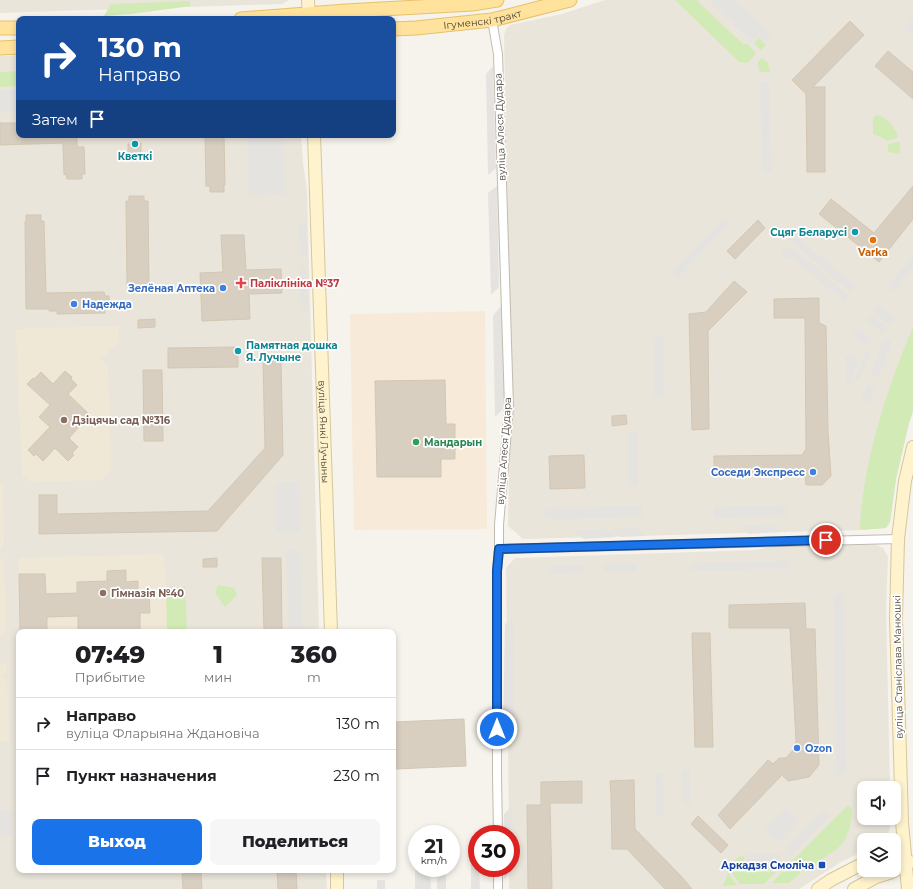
<!DOCTYPE html>
<html lang="ru">
<head>
<meta charset="utf-8">
<style>
	body { margin:0; font-family:Montserrat,sans-serif; background:#f6f6f6; color:#202124; height:100vh; display:flex; flex-direction:column; font-size:15px; white-space:nowrap }
	* { box-sizing:border-box; margin:0 }
	p { font-size:13px; color:#757577 }
	.icon { flex:none; width:22px; height:22px; fill:none; stroke:currentColor; stroke-width:2; stroke-linecap:round; stroke-linejoin:round }
	.map { position:relative; flex:1; overflow:hidden }
	.panel { position:absolute; left:16px; top:629px; width:380px; height:244px; display:flex; flex-direction:column; background:#fff; border-radius:8px; box-shadow:0 2px 6px #0003 }
	.panel>* { flex:none }
	.banner { position:absolute; left:16px; top:16px; width:380px; height:122px; border-radius:8px; box-shadow:0 2px 6px #0003; background:#1a4fa0; color:#fff; overflow:hidden }
	.fabs { position:absolute; left:857px; top:781px; display:grid; gap:8px }
	.fabs a { display:grid; place-items:center; width:44px; height:44px; border-radius:8px; background:#fff; box-shadow:0 2px 6px #0003; font-size:20px }
	.speed { position:absolute; left:408px; top:825px; display:flex; gap:8px; font-size:20px; font-weight:700; text-align:center }
	.speed>* { display:grid; place-content:center; width:52px; height:52px; border-radius:50%; background:#fff; box-shadow:0 2px 6px #0003; line-height:1 }
	.speed small { font-size:10px; font-weight:400 }
	.speed .limit { border:6px solid #d22; background:#fff; color:#111 }
	.pin { position:absolute; display:grid; place-items:center; width:34px; height:34px; color:#fff; margin:-17px; border:2px solid #fff; border-radius:50%; box-shadow:0 1px 4px #0007 }
	.me { position:absolute; width:44px; margin:-22px; rotate:0deg; stroke-linejoin:round; filter:drop-shadow(0 0 3px #0008) }
	.turn { display:flex; align-items:center; gap:14px; height:84px; padding:0 16px; font-size:18px }
	.turn .icon { width:52px; height:52px; stroke-width:2.5 }
	.turn b { display:block; font-size:28px; line-height:34px }
	.then { display:flex; align-items:center; height:38px; padding:0 16px; background:#0003; gap:8px; font-size:15px }
	.eta { display:flex; justify-content:space-evenly; align-items:center; height:68px; text-align:center }
	.eta b { font-size:24px; font-weight:800; line-height:28px }
	.primary-button { display:flex; gap:8px; margin-top:auto; padding:8px 16px }
	.primary-button a { flex:1; height:46px; border-radius:8px; background:#1a73e8; color:#fff; font-size:16px; font-weight:800; line-height:46px; text-align:center }
	.primary-button a+a { background:#f6f6f6; color:#202124 }
	ul { padding:0; list-style:none }
	li { display:flex; align-items:center; gap:12px; height:52px; padding:0 16px; border-top:1px solid #e0e0e0 }
	li div { flex:1 }
	li b { display:block; font-size:15px }
	li em { font-style:normal }
	.map>svg:first-child { display:block }
	.residential { fill:#eae5da }
	.commercial { fill:#f7ead8 }
	.education { fill:#efe8d6 }
	.green { fill:#d2eab5 }
	.parking { fill:#e5e3e0 }
	.building { fill:#d8cfc1; stroke:#d3c7b4 }
	.lines { fill:none; stroke-linecap:round; stroke-linejoin:round }
	.street-casing { stroke:#c2bbae; stroke-width:10 }
	.secondary-casing { stroke:#d6c79b; stroke-width:14 }
	.primary-casing { stroke:#e6c16a; stroke-width:15 }
	.street { stroke:#fff; stroke-width:8 }
	.secondary { stroke:#fff3cd; stroke-width:12 }
	.primary { stroke:#ffe39c; stroke-width:13 }
	.route-casing { stroke:#114b97; stroke-width:10 }
	.route { stroke:#1a73e8; stroke-width:7 }
	.culture-dot { fill:#0f9aa8; stroke:#fff; stroke-width:1.5 }
	.food-dot { fill:#e8710a; stroke:#fff; stroke-width:1.5 }
	.health-dot { fill:#e0444e; stroke:#fff; stroke-width:1.5 }
	.shop-dot { fill:#3f7fe0; stroke:#fff; stroke-width:1.5 }
	.education-dot { fill:#8d6e63; stroke:#fff; stroke-width:1.5 }
	.leisure-dot { fill:#2e9e5b; stroke:#fff; stroke-width:1.5 }
	.transit-dot { fill:#1a4fb4; stroke:#fff; stroke-width:1.5 }
	.labels { text-anchor:middle; dominant-baseline:central; stroke-width:3.5; stroke-linejoin:round; paint-order:stroke }
	.street-label { font-size:10px; fill:#4b4439; stroke:#fff }
	.culture-label { font-size:10px; font-weight:bold; fill:#0d838f; stroke:#fff }
	.food-label { font-size:10px; font-weight:bold; fill:#c56008; stroke:#fff }
	.health-label { font-size:10px; font-weight:bold; fill:#be3a42; stroke:#fff; text-anchor:start }
	.shop-label { font-size:10px; font-weight:bold; fill:#366cbe; stroke:#fff; text-anchor:end }
	.education-label { font-size:10px; font-weight:bold; fill:#785e54; stroke:#fff; text-anchor:start }
	.leisure-label { font-size:10px; font-weight:bold; fill:#27864d; stroke:#fff; text-anchor:start }
	.transit-label { font-size:10px; font-weight:bold; fill:#164399; stroke:#fff; text-anchor:end }
</style>
</head>
<body>
<div class="map">
<svg width="913" height="889" viewBox="0 0 913 889">
	<rect width="100%" height="100%" fill="#f6f3ec"/>
	<!-- residential -->
	<path class="residential" d="M0,0H289L282,4L0,13Z
		M605,0H913V411L909,423L896,479L890,522L886,528L860,530L523,539L508,526L511,368L504,35L506,29L510,25L562,14Z
		M19,55V135H301L303,163L307,191L319,632H19V870H326L327,889H0V56Z
		M792,544H874L883,548L888,557L886,608L890,788H864V818H890L891,823L887,838L884,840H864V851L841,862L799,889H509V868H511V834H509L506,568L515,558L755,550Z"/>
	<!-- commercial -->
	<path class="commercial" d="M485,311L487,529L354,530L350,314Z"/>
	<!-- education -->
	<path class="education" d="M119,326V341L101,359L108,368L111,471L103,480L30,482L22,475L16,329Z
		M0,483H3L4,545L0,551Z
		M164,554L166,587H185L187,632H20L19,558Z
		M0,557L4,563L6,631L2,636L0,638Z
		M0,664H7V673H3V679H7L9,741H0Z"/>
	<!-- green -->
	<path class="green" d="M675,0H698L697,1L743,44H747L756,53L748,63L739,62Z
		M189,1L191,6L131,14L104,16L111,4Z
		M759,38L766,45L761,50L754,43Z
		M762,58L768,63L770,72H761L759,71L758,62Z
		M19,71V86L0,87V72Z
		M876,115C888,118 892,124 898,135L897,138L887,141L881,137L873,134V118Z
		M898,142L900,143V153L898,154L888,152V144Z
		M913,327V411L909,423L896,479L890,522L886,528L860,530C860,516 862,502 864,488C873,432 891,379 913,327Z
		M218,585L234,588L237,595L225,607L215,593Z
		M166,587H185L187,632H167Z
		M848,805C854,810 852,814 851,821C846,844 841,847 822,859C818,862 813,866 808,867C803,869 792,867 786,867Z
		M744,856V865L782,864L779,868L729,869L738,857Z
		M799,871L801,873L789,883H772L782,872Z
		M731,872H776L764,884H740Z
		M728,873L737,885L723,886Z"/>
	<!-- parking -->
	<path class="parking" d="M711,0H735L771,35L764,44L758,37L753,43L710,2Z
		M912,19L913,20V36L904,28Z
		M493,66L496,168L488,175L486,74Z
		M760,82H769L772,172H762Z
		M0,90H19V111H0Z
		M247,135H283L285,194L249,196Z
		M497,186L499,287L491,295L488,193Z
		M724,218L730,224L678,278L672,272Z
		M306,224L307,255H300L298,225Z
		M793,233L856,286L851,293L788,239Z
		M782,249H794L849,296L844,302L793,258L782,257Z
		M913,256V267L899,283L901,284L894,292L887,286Z
		M299,265H306L308,310L301,311Z
		M879,305L895,319L889,325L873,311Z
		M501,306L505,407L495,417L493,316Z
		M870,314L888,328L883,334L866,320Z
		M859,328L872,340L865,346L853,334Z
		M653,337H664L665,396H654Z
		M884,339L892,341L879,377L871,374Z
		M866,351L870,353L859,381L855,379Z
		M845,356H856L858,360L851,385L845,383Z
		M867,384L875,387L870,404L861,401Z
		M627,433H638V486H628Z
		M299,482L300,533H276L275,483Z
		M641,505L642,516L554,520V517H545V509Z
		M787,505V515L714,518V507Z
		M773,525L782,532L749,534L740,526Z
		M637,528L646,536L620,537L612,529Z
		M607,529L617,537L584,539L574,531Z
		M286,550H300L303,632H289Z
		M789,561V568L691,571V563Z
		M637,564V572H603V565Z
		M548,566H583V573L548,574Z
		M844,593L847,774L836,775L833,594Z
		M513,617V724L503,733L505,624Z
		M690,769L691,803H683L682,770Z
		M655,774H663L664,816H656Z
		M512,806L513,829L508,834H504V814Z
		M785,808L799,821L778,843L764,829Z
		M0,810L12,811V836H0Z
		M824,810L830,816L790,857L784,850Z
		M512,837V871L504,879V868H511V838Z
		M746,854H781V863L746,864Z
		M471,856H477V868H479L480,889H471Z
		M415,864H417V868H430L431,889H415Z
		M437,868H446V889H437Z
		M377,880H385V889H377Z"/>
	<!-- building -->
	<path class="building" d="M850,21L864,35L813,87H825V172H807L806,94L792,80Z
		M888,51L913,72V99L875,66Z
		M0,123H19V135H77V147H84L85,174H82V179H67L66,174L64,175L63,143L0,145Z
		M205,135H224L225,185H224V192H210V186H206Z
		M141,143V155H128V144Z
		M913,186V219L879,262L819,214L831,199L874,233Z
		M129,196H144V201H148L149,285H146V290L131,291V285H127L126,201H129Z
		M26,215H41V221H44L46,293L104,292L105,296H109V309H105V313L57,314V311H49V309H26L25,222H26Z
		M758,220L765,228L735,259L727,251Z
		M221,235H244L246,270L281,269L282,293L249,294L250,319L202,321L200,273L223,272Z
		M734,281L747,292L708,331L709,429L692,430L689,314L706,312Z
		M819,298V323L826,326L828,432L831,476L822,485H806L805,474L714,476V456L802,455L806,449L805,318H774V299Z
		M155,319V327L138,328V320Z
		M238,347V367L168,368V348Z
		M281,360L283,455L217,531L39,534V495H57V514L208,511L265,448L263,361Z
		M143,370H162L163,441H144Z
		M65,371L72,377L71,379L77,385L68,394L90,415L69,438L78,447L72,453L74,455L68,461L55,448L43,461L36,454L34,456L28,450L50,427L39,417L50,405L27,384L33,378L34,379L41,372L53,384Z
		M445,380L446,424H455V459H441V477H377L375,381Z
		M626,415L627,424L612,426V416Z
		M584,455L585,488L550,489L549,456Z
		M217,558V567H203V559Z
		M262,558H281L282,632H264Z
		M126,570V582L138,581V594H149L150,613H140V632H78V616L47,617V632H20L19,574H45L46,594L77,593V582L107,581V571Z
		M805,603L806,629H815L819,765L809,777L788,781L782,775L730,829L718,815L768,760L773,764L779,758H786L795,748L796,740L790,628H729V605Z
		M692,633H710L713,747H695Z
		M464,719L466,766L395,769L394,722Z
		M634,780L635,829L681,876L692,889H665L627,849H612L611,795L610,781Z
		M582,781V803H550L552,889H528L527,805H541V782Z
		M698,816L728,845L721,853L691,824Z
		M277,870H296L297,889H278Z
		M201,873L202,889H183L182,874Z"/>
	<g class="lines">
		<!-- street casing -->
		<g class="street-casing">
			<path id="street" d="M492,20L498,54L509,407L499,525V549L497,571V775L498,834
				M499,549L898,539
				M498,889V868"/>
		</g>
		<!-- secondary casing -->
		<g class="secondary-casing">
			<g id="secondary">
				<path d="M308,0L309,19"/>
				<path id="s1" d="M314,135L331,632"/>
				<path d="M337,870V889"/>
				<path d="M818,889L831,880L864,863"/>
				<path d="M854,889L876,877L892,872L910,862"/>
				<path d="M908,889L902,822L896,618L898,539L905,481L913,447"/>
			</g>
		</g>
		<!-- primary casing -->
		<g class="primary-casing">
			<g id="primary">
				<path d="M241,19L346,11L472,4L497,0"/>
				<path d="M0,28H19"/>
				<path id="s2" d="M393,29L416,28L492,20L570,0"/>
				<path d="M0,48L19,47"/>
			</g>
		</g>
		<!-- street -->
		<use href="#street" class="street"/>
		<!-- secondary -->
		<use href="#secondary" class="secondary"/>
		<!-- primary -->
		<use href="#primary" class="primary"/>
	</g>
	<g class="lines">
		<!-- route casing -->
		<g class="route-casing">
			<path id="route" d="M497,729V571L499,549L826,540"/>
		</g>
		<!-- route -->
		<use href="#route" class="route"/>
	</g>
	<!-- markers -->
	<g class="culture-dot">
		<circle cx="135" cy="144" r="4"/>
		<circle cx="855" cy="232" r="4"/>
		<circle cx="238" cy="351" r="4"/>
	</g>
	<circle class="food-dot" cx="873" cy="240" r="4"/>
	<path class="health-dot" d="M239 277h4v4h4v4h-4v4h-4v-4h-4v-4h4z"/>
	<g class="shop-dot">
		<circle cx="223" cy="288" r="4"/>
		<circle cx="74" cy="304" r="4"/>
		<circle cx="813" cy="472" r="4"/>
		<circle cx="797" cy="748" r="4"/>
	</g>
	<g class="education-dot">
		<circle cx="64" cy="420" r="4"/>
		<circle cx="103" cy="593" r="4"/>
	</g>
	<circle class="leisure-dot" cx="416" cy="442" r="4"/>
	<rect class="transit-dot" x="818" y="861" width="8" height="8" rx="2"/>
	<g class="labels">
		<!-- street labels -->
		<g class="street-label">
			<text stroke="none"><textPath href="#s2" startOffset="90">Ігуменскі тракт</textPath></text>
			<text transform="translate(500 127) rotate(-92)">вуліца Алеся Дудара</text>
			<text stroke="none"><textPath href="#s1" startOffset="297">вуліца Янкі Лучыны</textPath></text>
			<text transform="translate(504 451) rotate(-86)">вуліца Алеся Дудара</text>
			<text transform="translate(898 667) rotate(-91)">вуліца Станіслава Манюшкі</text>
		</g>
		<!-- culture labels -->
		<g class="culture-label">
			<text x="135" y="156">Кветкі</text>
			<text x="847" y="232" text-anchor="end">Сцяг Беларусі</text>
			<text x="246" y="345" text-anchor="start">Памятная дошка<tspan x="246" dy="12">Я. Лучыне</tspan></text>
		</g>
		<!-- food labels -->
		<g class="food-label">
			<text x="873" y="252">Varka</text>
		</g>
		<!-- health labels -->
		<g class="health-label">
			<text x="250" y="283">Паліклініка №37</text>
		</g>
		<!-- shop labels -->
		<g class="shop-label">
			<text x="215" y="288">Зелёная Аптека</text>
			<text x="82" y="304" text-anchor="start">Надежда</text>
			<text x="805" y="472">Соседи Экспресс</text>
			<text x="805" y="748" text-anchor="start">Ozon</text>
		</g>
		<!-- education labels -->
		<g class="education-label">
			<text x="72" y="420">Дзіцячы сад №316</text>
			<text x="111" y="593">Гімназія №40</text>
		</g>
		<!-- leisure labels -->
		<g class="leisure-label">
			<text x="424" y="442">Мандарын</text>
		</g>
		<!-- transit labels -->
		<g class="transit-label">
			<text x="814" y="865">Аркадзя Смоліча</text>
		</g>
	</g>
</svg>
<div class="fabs">
<a><svg class="icon" aria-label="sound" viewBox="0 0 24 24"><path d="M4 9h4l5-4v14l-5-4H4zM17 9q2 3 0 6"/></svg></a>
<a><svg class="icon" aria-label="layers" viewBox="0 0 24 24"><path d="M12 4l9 5-9 5-9-5zM3 14l9 5 9-5"/></svg></a>
</div>
<div class="speed"><div>21<small>km/h</small></div><div class="limit">30</div></div>
<div class="pin" style="left:826px;top:540px;background:#d93025"><svg class="icon" aria-label="arrive" viewBox="0 0 24 24"><path d="M6 21V4h12l-3 4 3 4H6"/></svg></div>
<svg class="me" style="left:497px;top:729px" viewBox="-20 -20 40 40"><circle r="17" fill="#1a73e8" stroke="#fff" stroke-width="3"/><path d="M0-11L8 9 0 5-8 9z" fill="#fff"/></svg>
<div class="banner">
<div class="turn"><svg class="icon" aria-label="right" viewBox="0 0 24 24"><path d="M7 20v-9h11M14 6l5 5-5 5"/></svg><div><b>130 m</b>Направо</div></div>
<div class="then">Затем<svg class="icon" aria-label="arrive" viewBox="0 0 24 24"><path d="M6 21V4h12l-3 4 3 4H6"/></svg></div>
</div>
<section class="panel">
<div class="eta">
<div><b>07:49</b><p>Прибытие</p></div>
<div><b>1</b><p>мин</p></div>
<div><b>360</b><p>m</p></div>
</div>
<ul>
<li><svg class="icon" aria-label="right" viewBox="0 0 24 24"><path d="M7 20v-9h11M14 6l5 5-5 5"/></svg><div><b>Направо</b><p>вуліца Фларыяна Ждановіча</p></div><em>130 m</em></li>
<li><svg class="icon" aria-label="arrive" viewBox="0 0 24 24"><path d="M6 21V4h12l-3 4 3 4H6"/></svg><div><b>Пункт назначения</b></div><em>230 m</em></li>
</ul>
<div class="primary-button"><a>Выход</a><a>Поделиться</a></div>
</section>
</div>
</body>
</html>
